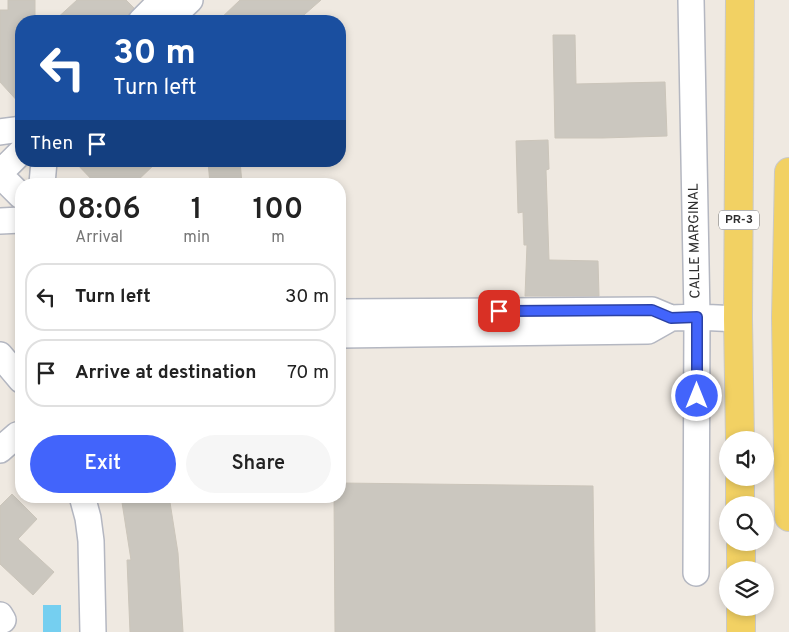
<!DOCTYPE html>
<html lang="en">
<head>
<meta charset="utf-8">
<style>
	body { margin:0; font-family:Overpass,sans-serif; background:#f6f6f6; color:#222; height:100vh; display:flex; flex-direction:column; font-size:19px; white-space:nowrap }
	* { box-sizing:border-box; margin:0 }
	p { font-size:16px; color:#767676 }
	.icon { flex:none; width:28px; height:28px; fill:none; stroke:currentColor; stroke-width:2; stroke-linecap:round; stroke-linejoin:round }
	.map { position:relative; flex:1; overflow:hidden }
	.side { position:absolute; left:15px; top:178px; width:331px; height:325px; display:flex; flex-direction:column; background:#fff; border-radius:20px; box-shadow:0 2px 8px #0003 }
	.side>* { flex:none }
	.top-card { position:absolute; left:15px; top:15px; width:331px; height:152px; border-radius:20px; box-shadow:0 2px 8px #0003; background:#1a4fa0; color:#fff; overflow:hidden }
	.tools { position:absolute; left:719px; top:431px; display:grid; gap:10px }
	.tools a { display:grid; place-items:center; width:55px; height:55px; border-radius:50%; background:#fff; box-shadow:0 2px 8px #0003; font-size:25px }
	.pin { position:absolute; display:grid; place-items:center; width:42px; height:42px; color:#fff; margin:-21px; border-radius:10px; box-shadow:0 2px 8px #0006 }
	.me { position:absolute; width:55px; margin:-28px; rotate:0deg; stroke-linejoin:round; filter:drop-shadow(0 0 4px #0008) }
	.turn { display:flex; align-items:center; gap:18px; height:105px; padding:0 15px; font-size:22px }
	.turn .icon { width:65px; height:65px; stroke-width:2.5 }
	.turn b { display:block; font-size:35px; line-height:42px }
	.then { display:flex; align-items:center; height:48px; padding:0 15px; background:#0003; gap:10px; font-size:19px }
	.eta { display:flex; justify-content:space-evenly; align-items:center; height:85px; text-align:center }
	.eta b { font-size:30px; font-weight:600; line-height:35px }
	.action { display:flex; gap:10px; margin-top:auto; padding:10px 15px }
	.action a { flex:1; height:58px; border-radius:30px; background:#4264fb; color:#fff; font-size:20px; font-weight:600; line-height:58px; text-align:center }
	.action a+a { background:#f6f6f6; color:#222 }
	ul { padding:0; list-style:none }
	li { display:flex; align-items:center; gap:15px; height:68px; margin:0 10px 8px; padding:0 5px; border:2px solid #e0e0e0; border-radius:20px }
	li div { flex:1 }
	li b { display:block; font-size:19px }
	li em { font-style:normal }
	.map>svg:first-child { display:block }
	.water { fill:#75cff0 }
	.building { fill:#cbc7bf; stroke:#cbc5ba }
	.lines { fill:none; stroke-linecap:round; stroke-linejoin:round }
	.minor-casing { stroke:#b4b7c1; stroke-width:28 }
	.major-casing { stroke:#c9c9c9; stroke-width:30 }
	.minor { stroke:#fff; stroke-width:25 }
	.major { stroke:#f2d163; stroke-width:28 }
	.route-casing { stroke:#2b41a3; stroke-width:12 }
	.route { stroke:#4264fb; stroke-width:9 }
	.labels { text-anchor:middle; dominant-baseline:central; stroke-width:4; stroke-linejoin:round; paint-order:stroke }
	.shield { fill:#fff; stroke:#6d6d6d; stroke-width:1 }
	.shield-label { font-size:12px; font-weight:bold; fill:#2e2e2e }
	.street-label { font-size:14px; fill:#2e2e2e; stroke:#fff }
</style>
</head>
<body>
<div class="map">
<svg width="789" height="632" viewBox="0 0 789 632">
	<rect width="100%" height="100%" fill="#efe9e1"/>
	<!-- water -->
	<path class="water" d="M43,605H61V632H43Z"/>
	<!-- building -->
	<path class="building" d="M8,0H35V21H21V105L0,82V10H8Z
		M77,0H126L134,8L123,21H54Z
		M240,0H321L297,21H218Z
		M553,35H575L576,84L665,82L667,136L602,138H555Z
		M548,140L549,169L546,170L549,260L598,261L599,296H525L527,245H524L523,212L518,213L516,141Z
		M74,161H158L134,184H96Z
		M208,161H240L242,184H210Z
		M340,483L593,486L595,632H335L334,496H340Z
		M12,494L37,519L18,539L54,572L33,595L0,564V506Z
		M121,496H169L178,553L183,632H130L127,560H131Z"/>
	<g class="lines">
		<!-- minor casing -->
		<g class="minor-casing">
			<path id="minor" d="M691,0L697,317L696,573
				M141,21L162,0
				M168,21L190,0
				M0,132L21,129
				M0,173L21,152
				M0,175L21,196
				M42,184L44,161
				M0,221L21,220
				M340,312L652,310L671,318L697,317L738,319
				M340,335L648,331L671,318
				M0,355L21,380
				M0,450L17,435L21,434
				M82,496L88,518L91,541L93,632
				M0,615L3,620"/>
		</g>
		<!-- major casing -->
		<g class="major-casing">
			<path id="major" d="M789,172L786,317L789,517
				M740,440L738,319L740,0
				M740,478V505
				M741,542V570
				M741,608V632"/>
		</g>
		<!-- minor -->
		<use href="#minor" class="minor"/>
		<!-- major -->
		<use href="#major" class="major"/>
	</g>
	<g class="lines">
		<!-- route casing -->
		<g class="route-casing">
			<path id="route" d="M499,311L652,310L671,318L697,317V396"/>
		</g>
		<!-- route -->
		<use href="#route" class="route"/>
	</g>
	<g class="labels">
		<!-- shield labels -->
		<rect class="shield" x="719" y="210.5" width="40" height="19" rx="4"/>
		<g class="shield-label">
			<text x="739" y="220">PR-3</text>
		</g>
		<!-- street labels -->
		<g class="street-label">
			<text transform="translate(695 241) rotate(-91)">CALLE MARGINAL</text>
		</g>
	</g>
</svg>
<div class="tools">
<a><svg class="icon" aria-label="sound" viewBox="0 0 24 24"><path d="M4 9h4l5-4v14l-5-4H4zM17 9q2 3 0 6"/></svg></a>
<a><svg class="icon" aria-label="search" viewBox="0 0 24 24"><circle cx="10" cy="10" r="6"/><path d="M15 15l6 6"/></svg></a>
<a><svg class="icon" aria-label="layers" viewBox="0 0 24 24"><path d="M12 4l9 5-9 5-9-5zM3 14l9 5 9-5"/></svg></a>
</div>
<div class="pin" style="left:499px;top:311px;background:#d93025"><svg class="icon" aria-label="arrive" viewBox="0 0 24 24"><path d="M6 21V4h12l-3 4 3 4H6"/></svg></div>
<svg class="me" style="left:697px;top:396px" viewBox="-20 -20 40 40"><circle r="17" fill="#4264fb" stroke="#fff" stroke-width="3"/><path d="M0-11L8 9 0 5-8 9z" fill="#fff"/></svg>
<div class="top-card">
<div class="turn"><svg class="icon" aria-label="left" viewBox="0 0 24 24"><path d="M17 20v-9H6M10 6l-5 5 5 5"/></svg><div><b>30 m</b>Turn left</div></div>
<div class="then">Then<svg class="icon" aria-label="arrive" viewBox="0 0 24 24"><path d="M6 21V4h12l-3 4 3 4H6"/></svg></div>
</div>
<section class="side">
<div class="eta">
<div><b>08:06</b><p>Arrival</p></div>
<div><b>1</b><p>min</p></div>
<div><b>100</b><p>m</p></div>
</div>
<ul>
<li><svg class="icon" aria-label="left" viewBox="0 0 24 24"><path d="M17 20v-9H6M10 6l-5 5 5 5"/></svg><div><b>Turn left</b></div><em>30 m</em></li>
<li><svg class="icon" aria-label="arrive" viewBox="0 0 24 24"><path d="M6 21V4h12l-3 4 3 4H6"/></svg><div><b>Arrive at destination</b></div><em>70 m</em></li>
</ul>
<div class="action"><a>Exit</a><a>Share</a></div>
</section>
</div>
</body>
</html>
